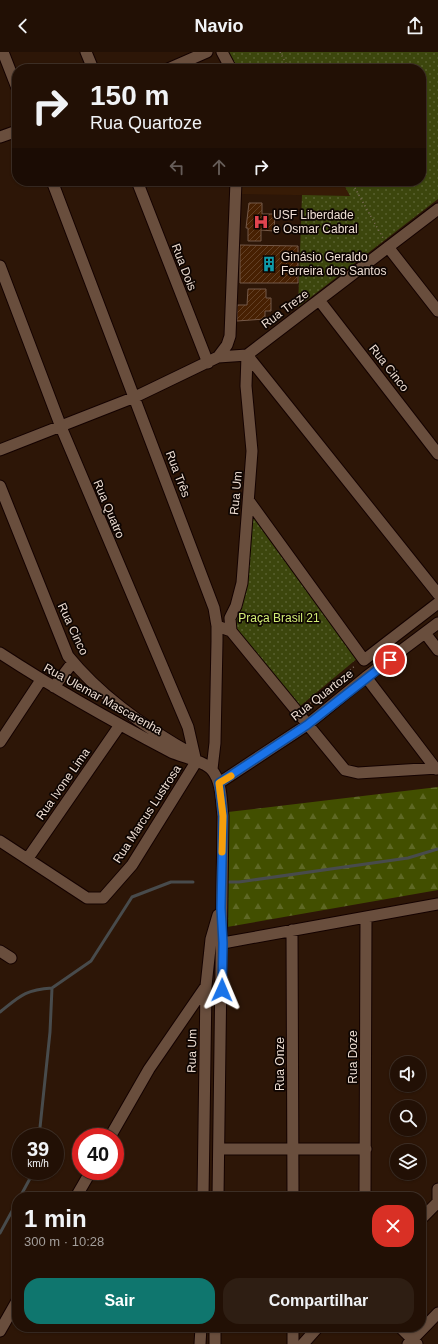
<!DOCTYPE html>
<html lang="pt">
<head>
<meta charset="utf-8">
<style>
	body { margin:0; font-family:Helvetica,sans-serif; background:#2e1e13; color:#f1f3f6; height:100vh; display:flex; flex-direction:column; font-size:15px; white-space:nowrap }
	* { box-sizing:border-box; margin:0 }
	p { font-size:13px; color:#a29d9a }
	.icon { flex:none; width:22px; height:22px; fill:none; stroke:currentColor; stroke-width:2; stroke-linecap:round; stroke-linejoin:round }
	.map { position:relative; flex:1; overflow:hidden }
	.sheet { position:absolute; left:12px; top:1140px; width:414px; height:140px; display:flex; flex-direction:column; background:#221005; border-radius:16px; box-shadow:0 1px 3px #0004,0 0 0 1px #3f3027 }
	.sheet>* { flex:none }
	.guide { position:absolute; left:12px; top:12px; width:414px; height:122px; border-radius:16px; box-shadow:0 1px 3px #0004,0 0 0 1px #3f3027; background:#221005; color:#f1f3f6; overflow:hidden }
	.fabs { position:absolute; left:390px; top:1004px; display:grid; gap:8px }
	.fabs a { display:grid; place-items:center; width:36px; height:36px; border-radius:50%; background:#221005; box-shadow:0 1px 3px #0004,0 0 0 1px #3f3027; font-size:20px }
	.speed { position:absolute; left:12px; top:1076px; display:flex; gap:8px; font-size:20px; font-weight:700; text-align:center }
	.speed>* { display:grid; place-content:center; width:52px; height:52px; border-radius:50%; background:#221005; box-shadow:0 1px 3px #0004,0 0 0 1px #3f3027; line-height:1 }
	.speed small { font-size:10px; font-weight:400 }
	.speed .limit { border:6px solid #d22; background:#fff; color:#111 }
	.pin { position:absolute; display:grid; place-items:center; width:34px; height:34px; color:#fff; margin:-17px; border:2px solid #fff; border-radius:50%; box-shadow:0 1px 4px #0007 }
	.me { position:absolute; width:44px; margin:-22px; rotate:1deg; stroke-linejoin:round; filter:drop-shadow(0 0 3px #0008) }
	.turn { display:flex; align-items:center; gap:14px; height:84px; padding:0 12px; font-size:18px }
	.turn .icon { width:52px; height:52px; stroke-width:2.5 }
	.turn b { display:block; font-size:28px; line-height:34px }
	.lanes { display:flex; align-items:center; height:38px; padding:0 12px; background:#0003; justify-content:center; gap:20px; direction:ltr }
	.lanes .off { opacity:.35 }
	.round { display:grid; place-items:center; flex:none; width:42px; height:42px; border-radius:16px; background:#2e1e13 }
	.headline { display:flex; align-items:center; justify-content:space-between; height:68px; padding:0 12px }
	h1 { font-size:24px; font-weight:700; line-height:30px }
	.button { display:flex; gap:8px; margin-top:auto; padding:8px 12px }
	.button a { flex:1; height:46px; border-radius:16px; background:#0f766e; color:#fff; font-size:16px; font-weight:700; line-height:46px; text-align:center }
	.button a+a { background:#2e1e13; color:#f1f3f6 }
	header { display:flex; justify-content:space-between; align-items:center; height:52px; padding:0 12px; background:#221005; font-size:18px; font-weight:700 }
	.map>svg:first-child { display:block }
	.built { fill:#371b06 }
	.forest { fill:url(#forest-firs) }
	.park { fill:url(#park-dots) }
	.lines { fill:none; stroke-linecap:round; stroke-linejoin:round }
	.stream { stroke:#484b4c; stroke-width:3 }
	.building { fill:url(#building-hatch); stroke:#755948 }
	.minor-casing { stroke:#140200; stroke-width:13 }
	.path { stroke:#836f61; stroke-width:1.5; stroke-dasharray:1 3; stroke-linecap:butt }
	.minor { stroke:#694e3d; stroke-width:11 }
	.route-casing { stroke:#114b97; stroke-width:10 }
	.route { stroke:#1a73e8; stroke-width:7 }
	.slow { stroke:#f59e0b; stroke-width:7 }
	.labels { text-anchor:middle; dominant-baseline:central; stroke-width:3.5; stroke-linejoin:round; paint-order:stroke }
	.poi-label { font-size:12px; fill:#efdfd4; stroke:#0e0502; text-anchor:start }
	.street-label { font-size:12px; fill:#efdfd4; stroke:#0e0502 }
	.park-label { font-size:12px; fill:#d3ee76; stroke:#0e0502 }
</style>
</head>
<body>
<header><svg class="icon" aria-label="back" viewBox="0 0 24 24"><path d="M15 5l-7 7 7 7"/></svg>Navio<svg class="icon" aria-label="share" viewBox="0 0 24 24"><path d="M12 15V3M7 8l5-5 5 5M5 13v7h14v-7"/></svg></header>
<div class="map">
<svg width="438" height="1292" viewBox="0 0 438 1292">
	<defs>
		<pattern id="forest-firs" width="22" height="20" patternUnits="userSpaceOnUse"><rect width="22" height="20" fill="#424f00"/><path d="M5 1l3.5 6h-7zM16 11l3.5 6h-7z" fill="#5e6824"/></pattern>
		<pattern id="park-dots" width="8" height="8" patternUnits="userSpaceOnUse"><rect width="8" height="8" fill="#3c460d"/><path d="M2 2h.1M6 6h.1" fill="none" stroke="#58602f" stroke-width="1.8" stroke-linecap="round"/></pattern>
		<pattern id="building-hatch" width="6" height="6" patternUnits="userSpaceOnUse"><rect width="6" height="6" fill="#472002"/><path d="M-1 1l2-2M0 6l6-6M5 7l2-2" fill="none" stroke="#624026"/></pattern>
	</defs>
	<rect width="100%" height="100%" fill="#2d1607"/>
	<!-- built -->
	<path class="built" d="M242,129H342L350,144L242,142Z"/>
	<!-- forest -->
	<path class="forest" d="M438,735V838L227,875L228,760Z"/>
	<!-- park -->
	<path class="park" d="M225,0H438V147L298,255L302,143L350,144L342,129H421V17H233Z
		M250,458L359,605L299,655L233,574Z"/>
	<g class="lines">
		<!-- stream -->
		<path class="stream" d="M225,830H239L408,806L438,797
			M52,936L91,909L132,845L171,830H193
			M0,960C20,944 24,938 52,936
			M39,1085L50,980L52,936
			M20,1145L34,1119
			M0,1181L17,1150"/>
	</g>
	<!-- building -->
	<path class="building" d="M249,151H262V162H275L274,179L261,178V189H248V176H246Z
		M240,193L298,194V231H240Z
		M248,237H266V246H271V259H265V267L237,269V253H247Z"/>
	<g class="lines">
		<!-- minor casing -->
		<g class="minor-casing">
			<path id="minor" d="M3,0L17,36
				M86,0L93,17
				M222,0L231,17
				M168,17L207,0
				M0,85L17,79
				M52,129L214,556L217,574V589L215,691L212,717
				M137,129L208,311
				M388,195L438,259
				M0,214L61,375L188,675L196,710
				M319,248L438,402
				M247,303L438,542
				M218,305L247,303L438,157
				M0,398L135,345L218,305L227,293L230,284L236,129
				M0,434L68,604C102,646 147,677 194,703
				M249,449L364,608L438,551
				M217,574L231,579L345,718L358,721L438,716
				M231,579L230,566L236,554L242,531L252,399L246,334L247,303
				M425,581L438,598
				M0,601C55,637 112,669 171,700C182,705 205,709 212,718C222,730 221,749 223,764L218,1145
				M366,625L436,717
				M54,635L73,610
				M0,690L41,628
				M219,731L307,673L366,625L438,571
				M0,789L87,846H103L132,813L196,710
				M28,806L120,673
				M292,878L293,1145
				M223,891L438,852
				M0,899L11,906
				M110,1085L149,1017L206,934
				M219,1097H366
				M76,1145L91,1119
				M203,1145L206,934L211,887L218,863
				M365,1145L366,865
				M438,1151V1137
				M421,1167L438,1150
				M400,1275L417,1292
				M0,1279L17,1249
				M200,1292L201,1275
				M215,1292V1275
				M293,1292V1275
				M303,1292L318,1275
				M408,1292L438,1261"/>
		</g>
		<!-- path -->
		<path class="path" d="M280,0L289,17
			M351,129L383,186
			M307,654L356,613"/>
		<!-- minor -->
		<use href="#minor" class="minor"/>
	</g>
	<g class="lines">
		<!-- route casing -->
		<g class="route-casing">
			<path id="route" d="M222,938L223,891L221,856L223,764L219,731L307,673L390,608"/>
		</g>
		<!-- route -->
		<use href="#route" class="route"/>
		<!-- slow -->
		<path class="slow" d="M222,800L223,764L219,731L231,724"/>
	</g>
	<!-- icons -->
	<defs>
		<g id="hospital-bare" transform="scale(1.2)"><path d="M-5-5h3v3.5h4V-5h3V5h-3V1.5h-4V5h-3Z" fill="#e0444e" stroke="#0e0502" stroke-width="2.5" paint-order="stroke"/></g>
		<g id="building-bare" transform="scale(1.2)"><path d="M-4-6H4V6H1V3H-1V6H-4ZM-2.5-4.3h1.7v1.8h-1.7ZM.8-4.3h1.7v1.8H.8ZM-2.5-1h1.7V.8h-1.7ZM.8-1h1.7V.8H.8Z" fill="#0f9aa8" stroke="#0e0502" stroke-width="2.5" paint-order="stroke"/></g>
	</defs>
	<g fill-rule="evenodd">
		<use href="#hospital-bare" x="261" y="170"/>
		<use href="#building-bare" x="269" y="212"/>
	</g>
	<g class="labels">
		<!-- poi labels -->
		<g class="poi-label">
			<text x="273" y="163">USF Liberdade<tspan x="273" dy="14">e Osmar Cabral</tspan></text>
			<text x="281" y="205">Ginásio Geraldo<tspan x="281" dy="14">Ferreira dos Santos</tspan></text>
		</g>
		<!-- street labels -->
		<g class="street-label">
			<text transform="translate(184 215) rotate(69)">Rua Dois</text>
			<text transform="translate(285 257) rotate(-37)">Rua Treze</text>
			<text transform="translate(389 316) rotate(52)">Rua Cinco</text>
			<text transform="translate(178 422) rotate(69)">Rua Três</text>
			<text transform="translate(236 441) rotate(-85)">Rua Um</text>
			<text transform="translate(109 457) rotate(67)">Rua Quatro</text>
			<text transform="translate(73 577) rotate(65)">Rua Cinco</text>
			<text transform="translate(322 643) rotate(-38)">Rua Quartoze</text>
			<text transform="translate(103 647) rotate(29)">Rua Ulemar Mascarenha</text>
			<text transform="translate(63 732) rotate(-55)">Rua Ivone Lima</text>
			<text transform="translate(147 762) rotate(-57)">Rua Marcus Lustrosa</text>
			<text transform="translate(192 999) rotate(-89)">Rua Um</text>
			<text transform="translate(353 1005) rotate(-90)">Rua Doze</text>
			<text transform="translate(280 1012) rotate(-90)">Rua Onze</text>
		</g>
		<!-- park labels -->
		<g class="park-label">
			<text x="279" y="566">Praça Brasil 21</text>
		</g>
	</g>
</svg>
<div class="fabs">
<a><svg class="icon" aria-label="sound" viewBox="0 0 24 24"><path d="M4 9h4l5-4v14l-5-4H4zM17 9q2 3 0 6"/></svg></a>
<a><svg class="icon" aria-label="search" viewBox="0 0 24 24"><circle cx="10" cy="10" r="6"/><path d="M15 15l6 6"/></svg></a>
<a><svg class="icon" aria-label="layers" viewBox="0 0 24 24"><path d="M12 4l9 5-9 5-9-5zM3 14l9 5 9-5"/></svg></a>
</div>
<div class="speed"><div>39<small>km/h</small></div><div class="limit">40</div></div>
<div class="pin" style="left:390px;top:608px;background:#d93025"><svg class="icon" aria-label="arrive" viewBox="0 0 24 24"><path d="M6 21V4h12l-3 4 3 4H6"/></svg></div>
<svg class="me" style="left:222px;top:938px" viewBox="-20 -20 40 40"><path d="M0-17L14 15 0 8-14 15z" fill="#1a73e8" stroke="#fff" stroke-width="4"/></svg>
<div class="guide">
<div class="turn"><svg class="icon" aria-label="right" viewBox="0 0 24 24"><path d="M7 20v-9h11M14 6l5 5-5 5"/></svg><div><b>150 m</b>Rua Quartoze</div></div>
<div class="lanes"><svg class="icon off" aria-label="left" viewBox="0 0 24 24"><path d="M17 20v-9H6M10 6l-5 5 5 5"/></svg><svg class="icon off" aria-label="ahead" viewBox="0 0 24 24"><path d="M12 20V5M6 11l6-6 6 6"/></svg><svg class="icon" aria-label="right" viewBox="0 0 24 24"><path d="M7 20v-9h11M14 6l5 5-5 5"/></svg></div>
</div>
<section class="sheet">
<div class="headline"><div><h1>1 min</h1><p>300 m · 10:28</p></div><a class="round" style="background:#d93025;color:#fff"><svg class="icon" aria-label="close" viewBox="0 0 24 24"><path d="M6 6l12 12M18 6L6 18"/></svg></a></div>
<div class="button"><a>Sair</a><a>Compartilhar</a></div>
</section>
</div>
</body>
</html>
